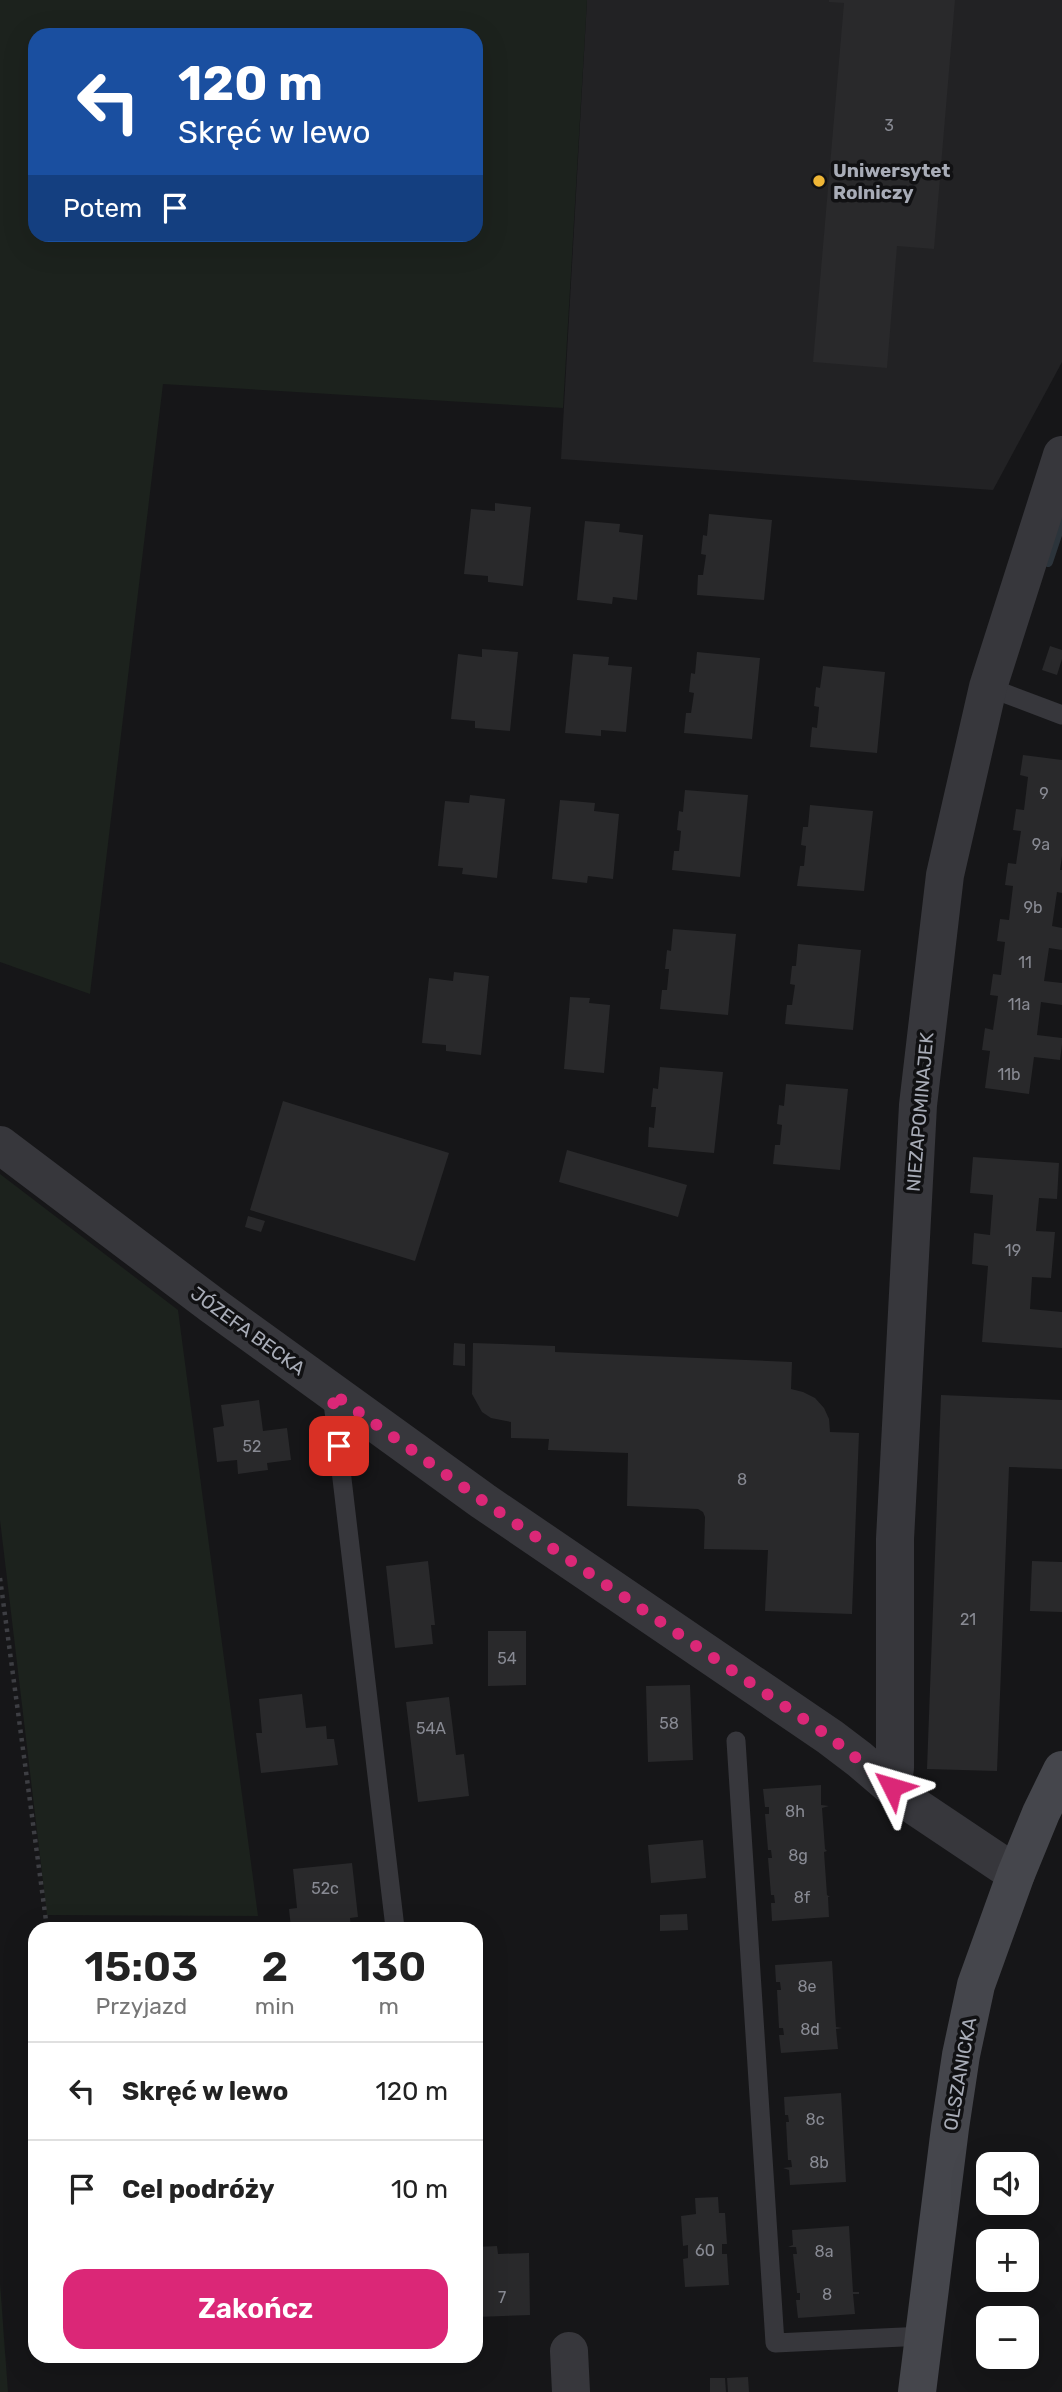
<!DOCTYPE html>
<html lang="pl">
<head>
<meta charset="utf-8">
<style>
	body { margin:0; font-family:Rubik,sans-serif; background:#f2f2f2; color:#222; height:100vh; display:flex; flex-direction:column; font-size:26px; white-space:nowrap }
	* { box-sizing:border-box; margin:0 }
	p { font-size:23px; color:#767676 }
	.icon { flex:none; width:38px; height:38px; fill:none; stroke:currentColor; stroke-width:2; stroke-linecap:round; stroke-linejoin:round }
	.map { position:relative; flex:1; overflow:hidden }
	.drawer { position:absolute; left:28px; top:1922px; width:455px; height:441px; display:flex; flex-direction:column; background:#fff; border-radius:21px; box-shadow:0 7px 28px #0002 }
	.drawer>* { flex:none }
	.banner { position:absolute; left:28px; top:28px; width:455px; height:214px; border-radius:21px; box-shadow:0 7px 28px #0002; background:#1a4fa0; color:#fff; overflow:hidden }
	.fabs { position:absolute; left:976px; top:2152px; display:grid; gap:14px }
	.fabs a { display:grid; place-items:center; width:63px; height:63px; border-radius:14px; background:#fff; box-shadow:0 7px 28px #0002; font-size:35px }
	.pin { position:absolute; display:grid; place-items:center; width:60px; height:60px; color:#fff; margin:-30px; border-radius:14px; box-shadow:0 4px 10px #0006 }
	.me { position:absolute; width:77px; margin:-38px; rotate:310deg; stroke-linejoin:round; filter:drop-shadow(0 0 5px #0008) }
	.turn { display:flex; align-items:center; gap:24px; height:147px; padding:0 35px; font-size:32px }
	.turn .icon { width:91px; height:91px; stroke-width:2.5 }
	.turn b { display:block; font-size:49px; line-height:60px }
	.then { display:flex; align-items:center; height:66px; padding:0 35px; background:#0003; gap:14px; font-size:26px }
	.eta { display:flex; justify-content:space-evenly; align-items:center; height:119px; text-align:center }
	.eta b { font-size:42px; font-weight:600; line-height:49px }
	.primary-button { display:flex; gap:14px; margin-top:auto; padding:14px 35px }
	.primary-button a { flex:1; height:80px; border-radius:21px; background:#db2777; color:#fff; font-size:28px; font-weight:600; line-height:80px; text-align:center }
	ul { padding:0; list-style:none }
	li { display:flex; align-items:center; gap:21px; height:98px; padding:0 35px; border-top:2px solid #e0e0e0 }
	li div { flex:1 }
	li b { display:block; font-size:26px }
	li em { font-style:normal }
	.map>svg:first-child { display:block }
	.built { fill:#222224 }
	.green { fill:#1c221d; fill-rule:evenodd }
	.lines { fill:none; stroke-linecap:round; stroke-linejoin:round }
	.stream { stroke:#2c343b; stroke-width:10 }
	.building { fill:#29292b }
	.path { stroke:#3d3e43; stroke-width:4.5; stroke-dasharray:3.5 5; stroke-linecap:butt }
	.lane { stroke:#37373c; stroke-width:19 }
	.street { stroke:#37373c; stroke-width:38 }
	.secondary { stroke:#45464c; stroke-width:38 }
	.route { stroke:#db2777; stroke-width:12; stroke-dasharray:0 21.6 }
	.poi-dot { fill:#efb636; stroke:#111113; stroke-width:2.5 }
	.labels { text-anchor:middle; dominant-baseline:central; stroke-width:7; stroke-linejoin:round; paint-order:stroke }
	.number-label { font-size:16px; fill:#888a93 }
	.poi-label { font-size:19px; font-weight:bold; fill:#a8acb7; stroke:#111113; text-anchor:start }
	.street-label { font-size:19px; fill:#a8acb7; stroke:#111113 }
</style>
</head>
<body>
<div class="map">
<svg width="1062" height="2392" viewBox="0 0 1062 2392">
	<rect width="100%" height="100%" fill="#161618"/>
	<!-- built -->
	<path class="built" d="M587,0H1062V362L993,490L561,459Z"/>
	<!-- green -->
	<path class="green" d="M0,0H587L563,408L163,384L90,994L0,962ZM35,35H476V234H35Z
		M0,1174L178,1310L258,1916L47,1915L0,1520Z
		M0,2283L8,2392H0Z"/>
	<g class="lines">
		<!-- stream -->
		<path class="stream" d="M1048,562L1062,520"/>
	</g>
	<!-- building -->
	<path class="building" d="M829,0H955L934,249L897,246L887,368L813,362L844,3L829,2Z
		M495,503L531,507L523,586L488,582V576L464,574L471,509L495,511Z
		M709,514L772,520L764,600L697,595L698,575H703L706,555L701,554L703,535L707,536Z
		M585,521L620,524L619,532L643,535L637,600L613,597L612,604L577,600Z
		M1050,646L1062,650V659L1057,675L1042,670Z
		M482,649L518,652L510,731L475,728V721L451,719L458,654L482,657Z
		M697,652L760,658L752,739L684,733L686,713H691L694,693L689,692L691,673L695,674Z
		M573,654L609,657L608,665L632,667L626,732L601,730V736L565,733Z
		M823,666L885,672L877,753L810,747L812,727L817,728L819,707L814,706L816,687L820,688Z
		M1023,755L1062,760V856L1060,870H1062V893L1057,892L1052,926L1062,928V950L1049,948L1044,981L1062,983V1005L1041,1002L1037,1035L1062,1038V1044L1060,1060L1034,1057L1029,1094L985,1088L990,1051L982,1050L985,1028L993,1030L998,996L990,995L993,974L1001,975L1005,942L997,941L1000,919L1009,920L1013,886L1005,885L1008,863L1016,864L1021,831L1013,830L1016,809L1024,810L1028,777L1020,775Z
		M685,790L748,795L740,877L672,870L674,851H679L681,831L677,830L679,811L683,812Z
		M470,795L505,799L497,878L462,874L463,868L438,866L445,801L469,803Z
		M560,800L595,803L594,811L619,814L613,879L588,876L587,883L552,879Z
		M810,805L873,811L864,891L797,886L800,866H804L806,846L801,845L803,827H808Z
		M673,929L736,934L728,1015L660,1009L662,990H667L669,969H665L667,950L671,951Z
		M798,944L861,950L853,1030L785,1024L787,1005H792L795,985L790,984L792,966H796Z
		M454,972L489,976L481,1055L446,1051V1045L422,1043L429,978L453,981Z
		M570,997L590,998L589,1003L610,1005L604,1073L564,1069Z
		M660,1067L723,1072L714,1153L648,1147L649,1127L654,1128L656,1107H651L653,1088L658,1089Z
		M786,1084L848,1089L840,1170L773,1164L775,1145H780L782,1125L777,1124L779,1105L784,1106Z
		M283,1101L449,1153L415,1261L250,1210Z
		M567,1150L687,1185L678,1217L559,1182Z
		M973,1157L1059,1163L1057,1199L1039,1198L1036,1231L1055,1232L1051,1278L1032,1277L1030,1309L1062,1312V1348L982,1342L988,1266L972,1264L974,1233L990,1235L993,1195L970,1193Z
		M248,1216L265,1221L261,1232L245,1227Z
		M454,1343L465,1344V1366L453,1365Z
		M473,1343L555,1346V1352L792,1362L791,1389L803,1392L815,1398L824,1408L829,1419L830,1432L859,1433L852,1614L765,1611L768,1550L704,1549L705,1517L703,1512L698,1509L627,1506L628,1453L548,1450L549,1439L511,1438V1422L491,1418L482,1412L472,1394Z
		M941,1395L1062,1400V1469L1009,1467L997,1771L927,1769Z
		M259,1400L263,1431L287,1428L291,1460L267,1463L268,1470L238,1474L237,1460L217,1462L213,1428L224,1426L221,1405Z
		M428,1561L435,1625H431L433,1644L395,1648L386,1566Z
		M1032,1561L1062,1562V1612L1030,1611Z
		M488,1631H526V1685L488,1686Z
		M690,1685L693,1760L648,1762L646,1686Z
		M302,1694L306,1728L326,1726L327,1739H334L338,1765L261,1773L256,1733H262L259,1699Z
		M449,1697L456,1755L464,1754L469,1796L418,1802L406,1702Z
		M821,1785V1805L829,1806L822,1808L825,1849L827,1851L824,1852L827,1895L830,1897H828L829,1917L772,1921L771,1903H775L774,1895H771L768,1858H772L771,1850H768L765,1814H769V1807H765L763,1789Z
		M703,1840L706,1878L651,1883L648,1845Z
		M352,1863L358,1917L350,1918L351,1928H291L289,1909L297,1908L293,1869Z
		M687,1914L688,1930L660,1931V1915Z
		M832,1961L836,2027L842,2028L836,2029L838,2049L781,2053L779,2035H784L783,2028H779L777,1990H781L780,1982H776L775,1965Z
		M841,2093L846,2182L790,2185L789,2170L783,2168L792,2167L791,2160H788L786,2122H789L788,2115H785L784,2097Z
		M718,2197L719,2213H725L727,2244H722V2254H727L729,2285L685,2287L683,2259L688,2258V2245L683,2246L681,2216L696,2214L695,2198Z
		M849,2226L853,2292H859V2294H853L855,2314L798,2318L796,2300H800V2293H797L793,2254H797L796,2247H788L793,2245L792,2230Z
		M497,2246L498,2254L529,2253L530,2315L476,2317V2247Z
		M748,2377L749,2392H728L727,2378Z
		M710,2378H725L726,2392H710Z"/>
	<g class="lines">
		<!-- path -->
		<path class="path" d="M0,1578L47,1928"/>
		<!-- lane -->
		<path class="lane" d="M988,687L1062,715
			M332,1394L395,1928
			M736,1741L775,2343L924,2336"/>
		<!-- street -->
		<path class="street" d="M0,1145L212,1305L483,1501L830,1737L859,1759L913,1805L1016,1874
			M892,1787L895,1768V1539L918,1105L945,875L988,687L1062,455
			M569,2351L571,2392"/>
		<!-- secondary -->
		<path class="secondary" d="M917,2392L950,2128L961,2055L976,1985L1016,1874L1041,1813L1062,1770"/>
	</g>
	<g class="lines">
		<!-- route -->
		<path class="route" d="M339,1446L332,1393L483,1501L830,1737L892,1787"/>
	</g>
	<!-- markers -->
	<circle class="poi-dot" cx="819" cy="181" r="7"/>
	<g class="labels">
		<!-- number labels -->
		<g class="number-label">
			<text x="889" y="125">3</text>
			<text x="1044" y="793">9</text>
			<text x="1041" y="844">9a</text>
			<text x="1033" y="907">9b</text>
			<text x="1025" y="962">11</text>
			<text x="1019" y="1004">11a</text>
			<text x="1009" y="1074">11b</text>
			<text x="1013" y="1250">19</text>
			<text x="252" y="1446">52</text>
			<text x="742" y="1479">8</text>
			<text x="968" y="1619">21</text>
			<text x="507" y="1658">54</text>
			<text x="669" y="1723">58</text>
			<text x="431" y="1728">54A</text>
			<text x="795" y="1811">8h</text>
			<text x="798" y="1855">8g</text>
			<text x="325" y="1888">52c</text>
			<text x="802" y="1897">8f</text>
			<text x="807" y="1986">8e</text>
			<text x="810" y="2029">8d</text>
			<text x="815" y="2119">8c</text>
			<text x="819" y="2162">8b</text>
			<text x="705" y="2250">60</text>
			<text x="824" y="2251">8a</text>
			<text x="827" y="2294">8</text>
			<text x="502" y="2297">7</text>
		</g>
		<!-- poi labels -->
		<g class="poi-label">
			<text x="833" y="170">Uniwersytet<tspan x="833" dy="22">Rolniczy</tspan></text>
		</g>
		<!-- street labels -->
		<g class="street-label">
			<text transform="translate(920 1112) rotate(-85)">NIEZAPOMINAJEK</text>
			<text transform="translate(248 1331) rotate(36)">JÓZEFA BECKA</text>
			<text transform="translate(960 2074) rotate(-80)">OLSZANICKA</text>
		</g>
	</g>
</svg>
<div class="fabs">
<a><svg class="icon" aria-label="sound" viewBox="0 0 24 24"><path d="M4 9h4l5-4v14l-5-4H4zM17 9q2 3 0 6"/></svg></a>
<a>+</a>
<a>−</a>
</div>
<div class="pin" style="left:339px;top:1446px;background:#d93025"><svg class="icon" aria-label="arrive" viewBox="0 0 24 24"><path d="M6 21V4h12l-3 4 3 4H6"/></svg></div>
<svg class="me" style="left:892px;top:1787px" viewBox="-20 -20 40 40"><path d="M0-17L14 15 0 8-14 15z" fill="#db2777" stroke="#fff" stroke-width="4"/></svg>
<div class="banner">
<div class="turn"><svg class="icon" aria-label="left" viewBox="0 0 24 24"><path d="M17 20v-9H6M10 6l-5 5 5 5"/></svg><div><b>120 m</b>Skręć w lewo</div></div>
<div class="then">Potem<svg class="icon" aria-label="arrive" viewBox="0 0 24 24"><path d="M6 21V4h12l-3 4 3 4H6"/></svg></div>
</div>
<section class="drawer">
<div class="eta">
<div><b>15:03</b><p>Przyjazd</p></div>
<div><b>2</b><p>min</p></div>
<div><b>130</b><p>m</p></div>
</div>
<ul>
<li><svg class="icon" aria-label="left" viewBox="0 0 24 24"><path d="M17 20v-9H6M10 6l-5 5 5 5"/></svg><div><b>Skręć w lewo</b></div><em>120 m</em></li>
<li><svg class="icon" aria-label="arrive" viewBox="0 0 24 24"><path d="M6 21V4h12l-3 4 3 4H6"/></svg><div><b>Cel podróży</b></div><em>10 m</em></li>
</ul>
<div class="primary-button"><a>Zakończ</a></div>
</section>
</div>
</body>
</html>
